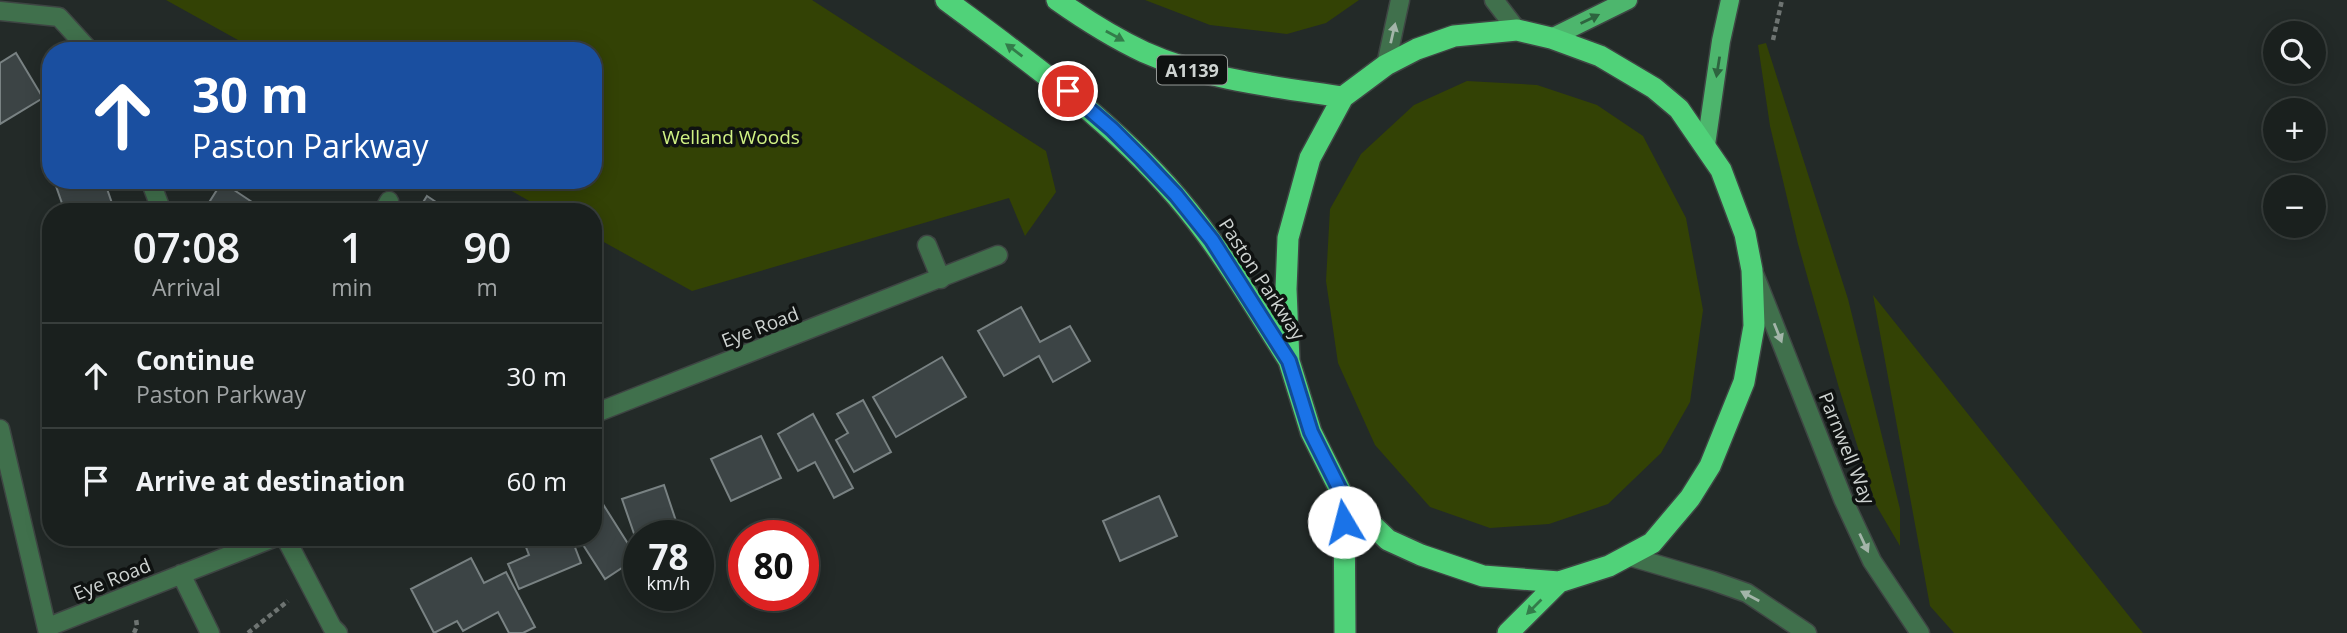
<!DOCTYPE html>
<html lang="en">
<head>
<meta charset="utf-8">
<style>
	body { margin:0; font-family:"Open Sans",sans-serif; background:#232827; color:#f1f3f6; height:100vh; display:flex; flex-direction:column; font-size:26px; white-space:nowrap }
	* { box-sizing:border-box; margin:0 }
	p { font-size:23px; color:#9fa3a4 }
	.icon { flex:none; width:38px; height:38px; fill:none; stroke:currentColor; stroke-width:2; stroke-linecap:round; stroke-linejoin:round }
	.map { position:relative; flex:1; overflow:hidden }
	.sheet { position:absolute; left:42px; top:203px; width:560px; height:343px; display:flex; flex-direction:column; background:#1a201e; border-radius:28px; box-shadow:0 4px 18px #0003,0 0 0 2px #383e3c }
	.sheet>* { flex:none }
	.banner { position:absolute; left:42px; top:42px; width:560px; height:147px; border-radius:28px; box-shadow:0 4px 18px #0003,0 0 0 2px #383e3c; background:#1a4fa0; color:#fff; overflow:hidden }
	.tools { position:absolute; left:2263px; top:21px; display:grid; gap:14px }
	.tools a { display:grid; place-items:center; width:63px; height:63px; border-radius:50%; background:#1a201e; box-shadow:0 4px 18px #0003,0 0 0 2px #383e3c; font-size:35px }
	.speed { position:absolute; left:623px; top:520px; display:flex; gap:14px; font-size:35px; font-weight:700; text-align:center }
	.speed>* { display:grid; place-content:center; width:91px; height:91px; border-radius:50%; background:#1a201e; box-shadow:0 4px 18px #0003,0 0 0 2px #383e3c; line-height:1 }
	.speed small { font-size:18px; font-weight:400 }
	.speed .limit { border:10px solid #d22; background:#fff; color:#111 }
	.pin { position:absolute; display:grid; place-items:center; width:60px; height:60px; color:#fff; margin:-30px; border:4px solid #fff; border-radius:50%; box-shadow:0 2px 7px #0007 }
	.me { position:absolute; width:77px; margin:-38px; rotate:352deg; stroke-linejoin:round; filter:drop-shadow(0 0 5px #0008) }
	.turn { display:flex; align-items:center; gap:24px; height:147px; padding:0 35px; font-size:32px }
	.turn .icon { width:91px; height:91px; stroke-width:2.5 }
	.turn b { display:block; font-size:49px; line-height:60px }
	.eta { display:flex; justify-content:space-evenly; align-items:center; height:119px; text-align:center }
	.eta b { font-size:42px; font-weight:600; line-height:49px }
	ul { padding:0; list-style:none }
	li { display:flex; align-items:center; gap:21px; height:105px; padding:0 35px; border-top:2px solid #383e3c }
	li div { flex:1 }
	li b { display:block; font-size:26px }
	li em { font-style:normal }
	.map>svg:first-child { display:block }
	.green { fill:#334205 }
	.building { fill:#3c4445; stroke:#798283; stroke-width:2 }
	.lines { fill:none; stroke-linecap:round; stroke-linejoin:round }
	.minor-casing { stroke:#3e4543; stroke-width:21 }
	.major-casing { stroke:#3e4543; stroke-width:21 }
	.highway-casing { stroke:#3e4543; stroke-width:24 }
	.path { stroke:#6e7472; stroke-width:4.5; stroke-dasharray:5 3.5; stroke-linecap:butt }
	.minor { stroke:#40704c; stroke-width:18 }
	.major { stroke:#4db66d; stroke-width:18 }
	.highway { stroke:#50d279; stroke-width:21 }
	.oneway { fill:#2e643f }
	.oneway2 { fill:#a3b5a9 }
	.oneway3 { fill:#337c4a }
	.route-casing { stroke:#114b97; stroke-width:18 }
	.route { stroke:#1a73e8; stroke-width:12 }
	.labels { text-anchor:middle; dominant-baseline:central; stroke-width:7; stroke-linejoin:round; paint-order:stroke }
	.shield { fill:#0f1211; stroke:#959997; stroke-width:2 }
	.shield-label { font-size:18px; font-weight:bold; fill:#ced3d1 }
	.park-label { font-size:19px; fill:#d1f284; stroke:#0f1211 }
	.street-label { font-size:19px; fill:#ced3d1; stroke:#0f1211 }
</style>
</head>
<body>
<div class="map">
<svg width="2347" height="633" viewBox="0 0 2347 633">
	<rect width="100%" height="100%" fill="#232a28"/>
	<!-- green -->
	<path class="green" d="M166,0H812L1046,151L1056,192L1025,236L1009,198L692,291L593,236V212H549L492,180H593V51H258Z
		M1145,0H1359L1326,23L1287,34L1210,25Z
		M1766,43L1848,299L1900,509V546L1876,505L1839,388L1798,244L1770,126L1758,45Z
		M1467,81L1537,85L1597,105L1643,136L1686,218L1703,310L1690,402L1661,453L1608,504L1549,524L1490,528L1430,507L1375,445L1338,363L1326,281L1330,209L1361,154L1414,105Z
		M1873,295L2137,626L2143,633H1954L1930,606Z"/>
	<!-- building -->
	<path class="building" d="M16,53L43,98L0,124V63Z
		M63,180H104L115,212H65L56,186Z
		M222,182L267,212H203Z
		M427,196L451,212H417Z
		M1021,307L1040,342L1070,326L1090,361L1053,382L1039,356L1004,376L978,331Z
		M942,357L966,397L896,437L873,397Z
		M863,400L891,452L854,472L836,440L848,433L837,414Z
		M813,414L853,488L834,498L815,462L798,471L778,434Z
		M761,436L781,478L731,501L711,459Z
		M664,485L681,536H639V548L622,499Z
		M1159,496L1177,536L1120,561L1103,521Z
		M601,501L637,558L605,579L578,537H593V506Z
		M522,537H571L581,563L519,589L508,564L529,555Z
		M471,558L484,583L506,572L535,627L523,633H509L498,612L463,631L457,621L434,633L411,589Z"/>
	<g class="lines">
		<!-- minor casing -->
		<g class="minor-casing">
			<path id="minor" d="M1494,0L1517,30
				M0,11L59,17L90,51
				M1386,65L1400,0
				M150,180L162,212
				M383,212L389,201
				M927,245L941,279
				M1755,276L1843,499L1872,561L1920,633
				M593,414L998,255
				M0,429L48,633
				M285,537L332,627L338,633
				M1628,556L1713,581L1747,593L1807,633
				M181,574L210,633
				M48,627L276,537"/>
		</g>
		<!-- major casing -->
		<g class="major-casing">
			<path id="major" d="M1551,38L1628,0
				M1706,145L1721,41L1730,0"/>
		</g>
		<!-- highway casing -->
		<g class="highway-casing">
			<path id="highway" d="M946,0C1028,61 1110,119 1177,197C1220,247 1253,304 1288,359
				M1057,0C1084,19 1114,38 1144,52C1206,80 1277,87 1343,97
				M1517,30L1551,38L1600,56L1654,88L1679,109L1721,170L1745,234L1752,270L1754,326L1744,382L1710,466L1690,498L1652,543L1609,566L1559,582L1483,576L1421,555L1388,540L1344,498L1311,432L1289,361L1286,289L1288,238L1310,158L1343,97L1386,65L1417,49L1454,36Z
				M1344,498L1345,633
				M1508,633L1559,582"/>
		</g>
		<!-- path -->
		<path class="path" d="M1773,40L1782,0
			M134,633L137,626L136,619
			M248,633L288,601"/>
		<!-- minor -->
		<use href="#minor" class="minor"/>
		<!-- major -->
		<use href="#major" class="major"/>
		<!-- highway -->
		<use href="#highway" class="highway"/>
	</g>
	<!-- one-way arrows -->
	<defs><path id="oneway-solid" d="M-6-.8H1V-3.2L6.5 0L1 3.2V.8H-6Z" transform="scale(1.75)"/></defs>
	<g class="oneway">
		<use href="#oneway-solid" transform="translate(1590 19) rotate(-26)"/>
		<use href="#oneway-solid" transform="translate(1718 67) rotate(99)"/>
	</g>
	<g class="oneway2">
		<use href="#oneway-solid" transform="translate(1393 33) rotate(-77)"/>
		<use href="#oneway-solid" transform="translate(1778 333) rotate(68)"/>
		<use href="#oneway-solid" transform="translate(1864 543) rotate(65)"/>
		<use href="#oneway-solid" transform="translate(1750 596) rotate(-152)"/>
	</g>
	<g class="oneway3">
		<use href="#oneway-solid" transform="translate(1115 36) rotate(29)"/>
		<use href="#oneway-solid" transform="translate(1014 50) rotate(-143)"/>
		<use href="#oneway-solid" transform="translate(1534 607) rotate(135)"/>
	</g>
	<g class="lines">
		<!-- route casing -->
		<g class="route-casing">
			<path id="route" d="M1068,91L1112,129L1142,159L1176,195L1212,240L1289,361L1311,432L1344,498V522"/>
		</g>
		<!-- route -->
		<use href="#route" class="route"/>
	</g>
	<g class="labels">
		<!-- shield labels -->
		<rect class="shield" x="1157" y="55.5" width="70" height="29" rx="5"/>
		<g class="shield-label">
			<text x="1192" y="70">A1139</text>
		</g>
		<!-- park labels -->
		<g class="park-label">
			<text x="731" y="137">Welland Woods</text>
		</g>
		<!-- street labels -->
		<g class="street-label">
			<text transform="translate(1262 279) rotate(57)">Paston Parkway</text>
			<text transform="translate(760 327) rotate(-21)">Eye Road</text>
			<text transform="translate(1847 448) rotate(68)">Parnwell Way</text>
			<text transform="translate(112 579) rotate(-22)">Eye Road</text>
		</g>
	</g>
</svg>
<div class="tools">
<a><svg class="icon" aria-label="search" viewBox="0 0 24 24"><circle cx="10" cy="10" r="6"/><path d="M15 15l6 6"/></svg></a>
<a>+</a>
<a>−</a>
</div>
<div class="speed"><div>78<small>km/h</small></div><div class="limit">80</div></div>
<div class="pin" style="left:1068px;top:91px;background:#d93025"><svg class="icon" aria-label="arrive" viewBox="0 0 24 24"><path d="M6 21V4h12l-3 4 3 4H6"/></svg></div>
<svg class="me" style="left:1344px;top:522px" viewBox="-20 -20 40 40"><circle r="19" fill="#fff"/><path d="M0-13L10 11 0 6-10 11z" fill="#1a73e8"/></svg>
<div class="banner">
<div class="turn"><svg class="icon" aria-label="ahead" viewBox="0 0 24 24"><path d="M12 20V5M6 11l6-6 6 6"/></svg><div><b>30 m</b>Paston Parkway</div></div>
</div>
<section class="sheet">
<div class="eta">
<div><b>07:08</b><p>Arrival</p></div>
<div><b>1</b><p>min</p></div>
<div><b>90</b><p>m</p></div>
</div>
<ul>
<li><svg class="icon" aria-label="ahead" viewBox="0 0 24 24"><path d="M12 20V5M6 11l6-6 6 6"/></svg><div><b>Continue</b><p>Paston Parkway</p></div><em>30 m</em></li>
<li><svg class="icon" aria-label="arrive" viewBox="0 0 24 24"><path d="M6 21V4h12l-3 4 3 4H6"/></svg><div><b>Arrive at destination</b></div><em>60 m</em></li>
</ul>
</section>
</div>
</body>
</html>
